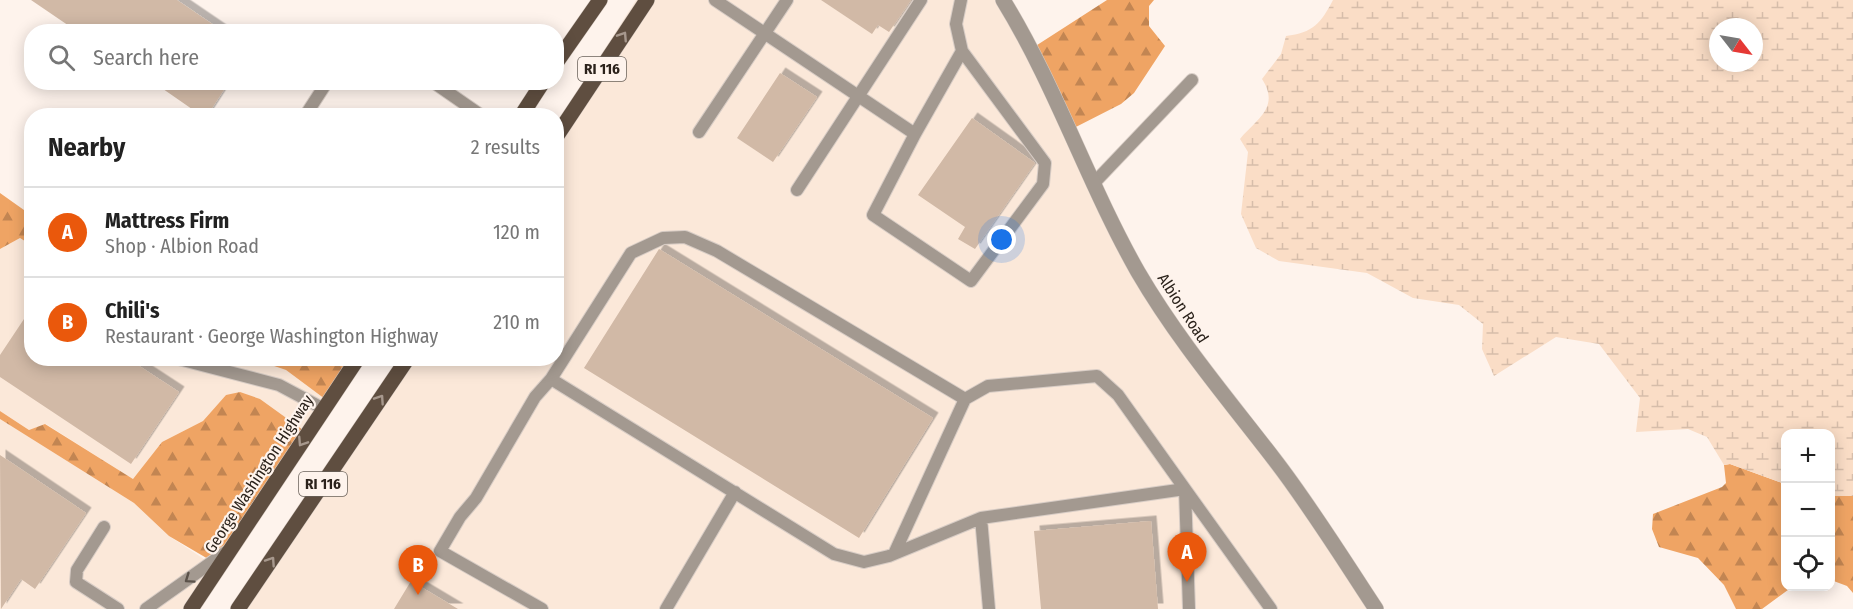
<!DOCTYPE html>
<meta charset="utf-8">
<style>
:root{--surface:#fff;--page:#f2f2f2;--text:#222;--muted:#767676;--line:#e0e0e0;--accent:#ea580c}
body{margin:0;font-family:"Fira Sans Condensed",sans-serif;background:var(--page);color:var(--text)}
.controls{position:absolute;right:18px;bottom:18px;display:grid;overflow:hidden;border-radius:12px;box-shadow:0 3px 15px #0003}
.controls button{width:54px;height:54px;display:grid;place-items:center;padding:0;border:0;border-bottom:2px solid var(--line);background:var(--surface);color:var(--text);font:30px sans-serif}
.compass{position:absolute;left:1709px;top:18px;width:54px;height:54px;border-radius:50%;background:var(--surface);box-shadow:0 3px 15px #0003;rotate:121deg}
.you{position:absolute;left:1002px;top:240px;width:21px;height:21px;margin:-15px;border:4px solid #fff;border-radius:50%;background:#1a73e8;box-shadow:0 0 0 9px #1a73e833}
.badge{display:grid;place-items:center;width:39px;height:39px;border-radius:50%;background:var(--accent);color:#fff;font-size:20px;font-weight:700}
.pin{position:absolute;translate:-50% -50px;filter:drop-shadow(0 2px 3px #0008)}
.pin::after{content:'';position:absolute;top:32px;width:21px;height:18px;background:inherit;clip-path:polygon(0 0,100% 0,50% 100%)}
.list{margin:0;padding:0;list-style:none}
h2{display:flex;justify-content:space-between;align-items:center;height:78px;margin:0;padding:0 24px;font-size:26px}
h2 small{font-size:20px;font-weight:400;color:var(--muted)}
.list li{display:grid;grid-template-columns:39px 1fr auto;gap:18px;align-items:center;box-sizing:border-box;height:90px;padding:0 24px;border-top:2px solid var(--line)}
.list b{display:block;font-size:22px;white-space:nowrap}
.list p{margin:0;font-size:20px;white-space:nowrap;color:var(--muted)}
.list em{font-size:20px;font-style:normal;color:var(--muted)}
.icon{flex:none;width:33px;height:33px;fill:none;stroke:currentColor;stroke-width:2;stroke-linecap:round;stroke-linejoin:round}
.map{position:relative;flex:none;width:1853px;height:609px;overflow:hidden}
.search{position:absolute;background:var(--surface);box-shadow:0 3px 15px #0003;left:24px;top:24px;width:540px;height:66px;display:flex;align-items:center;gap:15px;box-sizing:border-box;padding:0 21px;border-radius:24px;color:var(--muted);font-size:22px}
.panel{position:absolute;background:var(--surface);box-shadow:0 3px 15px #0003;left:24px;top:108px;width:540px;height:258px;border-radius:24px}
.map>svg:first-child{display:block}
</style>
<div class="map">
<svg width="1853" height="609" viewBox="0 0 1853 609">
<defs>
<pattern id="forest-firs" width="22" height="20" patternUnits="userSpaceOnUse" patternTransform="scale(1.5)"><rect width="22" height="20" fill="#efa464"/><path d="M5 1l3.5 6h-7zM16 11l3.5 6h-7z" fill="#c28552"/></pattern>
<pattern id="wetland-marsh" width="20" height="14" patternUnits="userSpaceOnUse" patternTransform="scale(1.5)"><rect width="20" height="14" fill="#faddc6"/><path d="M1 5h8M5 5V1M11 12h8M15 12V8" fill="none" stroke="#d6bdaa"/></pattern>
<filter id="shadow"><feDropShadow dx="5.5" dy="-5.5" stdDeviation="0" flood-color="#0004"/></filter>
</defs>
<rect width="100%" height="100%" fill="#fef3ec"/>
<path fill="#fbe8d9" d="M 636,0 L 1001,0 L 1111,227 L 1376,609 L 232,609 L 401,359 L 556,358 L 557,124 Z
M 20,238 L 31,245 L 32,358 L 253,359 L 286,370 L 325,399 L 303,430 L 260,399 L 226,395 L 203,421 L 162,442 L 133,479 L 46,424 L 29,430 L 0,411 L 0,249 Z
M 0,419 L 134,503 L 169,536 L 210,563 L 212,566 L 184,609 L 0,609 Z"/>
<path fill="url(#forest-firs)" d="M 1107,0 L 1154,0 L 1149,6 L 1149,26 L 1165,46 L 1134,93 L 1121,104 L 1068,131 L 1034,47 Z
M 0,193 L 31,215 L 31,245 L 20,238 L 0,249 Z
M 253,359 L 339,359 L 347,365 L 325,399 L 286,370 Z
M 240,392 L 260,399 L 303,430 L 215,563 L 169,536 L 134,503 L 0,419 L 0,411 L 29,430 L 45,424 L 133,479 L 162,442 L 203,421 L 226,395 Z
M 1730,464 L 1785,484 L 1786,586 L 1792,587 L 1762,609 L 1736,609 L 1724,585 L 1698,558 L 1659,547 L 1652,529 L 1653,514 L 1722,487 L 1726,483 L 1724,465 Z
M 1831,496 L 1853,496 L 1853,593 L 1847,586 L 1831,580 Z"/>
<path fill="url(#wetland-marsh)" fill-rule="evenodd" d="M 1333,0 L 1853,0 L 1853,496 L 1831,496 L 1830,434 L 1786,434 L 1785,484 L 1730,464 L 1724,465 L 1707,437 L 1688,429 L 1636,432 L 1640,398 L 1599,344 L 1556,337 L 1494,376 L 1482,349 L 1483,324 L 1459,305 L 1413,298 L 1367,273 L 1279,261 L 1256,248 L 1241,214 L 1248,152 L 1240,139 C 1258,118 1280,107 1262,79 L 1281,54 L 1286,36 C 1313,33 1321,23 1333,0 ZM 1718,27 L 1754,27 L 1754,63 L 1718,63 Z"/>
<path fill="#d1b9a6" filter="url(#shadow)" d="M 31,0 L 177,0 L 224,32 L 78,32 Z
M 821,0 L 911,0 L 889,32 L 878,25 L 872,34 Z
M 780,73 L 817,97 L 773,162 L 737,138 Z
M 153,82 L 229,82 L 207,116 L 202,116 Z
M 972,118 L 1035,163 L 975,249 L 958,239 L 965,227 L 918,195 Z
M 659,249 L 933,418 L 859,538 L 584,368 Z
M 32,307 L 32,358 L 127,358 L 179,392 L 131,464 L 0,377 L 0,355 Z
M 0,455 L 86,513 L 35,589 L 21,579 L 1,609 Z
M 1151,521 L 1158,609 L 1041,609 L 1034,531 Z
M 411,581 L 458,609 L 394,609 Z"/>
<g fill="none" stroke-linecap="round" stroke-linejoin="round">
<g stroke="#d8cdc6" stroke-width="14">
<path id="lane" d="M 715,0 L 915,134
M 961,0 L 956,24 L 962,51 L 915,134 L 873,215 L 971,281 L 1043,184 L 1045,163 L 962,51
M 433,82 L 482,116
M 305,116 L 327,82
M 699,132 L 787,0
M 1093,184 L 1192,80
M 797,190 L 921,0
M 175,358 L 279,385 L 324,409
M 551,379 L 631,253 L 663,238 L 685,237 L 717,251 L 965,399
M 981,518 L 989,609
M 104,527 L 77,570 L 76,582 L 118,609
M 894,554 L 965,399 L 988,386 L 1097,376 L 1118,395 L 1185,489 L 1189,609
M 146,609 L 226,552
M 542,609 L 440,551 L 460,517 L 476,498 L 535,397 L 551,379 L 834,554 L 864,562 L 889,556 L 981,518 L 1185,489 L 1271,609
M 666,609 L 735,492"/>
</g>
<g stroke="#d8cdc6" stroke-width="16">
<path id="street" d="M 1003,0 C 1056,86 1088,184 1138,272 C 1177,339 1227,398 1274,459 C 1311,507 1343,559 1376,609"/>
</g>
<g stroke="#d8cdc6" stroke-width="16">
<path id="primary" d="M 556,63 L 600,0
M 521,116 L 543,82
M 556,137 L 647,0
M 191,609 L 358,358
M 238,609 L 408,358"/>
</g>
<use href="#lane" stroke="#a39990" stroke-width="12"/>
<use href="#street" stroke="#a39990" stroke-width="15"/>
<use href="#primary" stroke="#5f4e40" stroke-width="15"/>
</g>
<defs><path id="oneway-chevron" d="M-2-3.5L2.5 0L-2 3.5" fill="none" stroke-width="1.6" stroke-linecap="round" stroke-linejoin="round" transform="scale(1.5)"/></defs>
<g stroke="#a7988d">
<use href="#oneway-chevron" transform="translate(623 36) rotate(-57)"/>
<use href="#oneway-chevron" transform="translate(380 399) rotate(-56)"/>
<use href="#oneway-chevron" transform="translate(302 442) rotate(123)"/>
<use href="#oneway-chevron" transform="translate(271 561) rotate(-56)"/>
</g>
<use stroke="#5b524a" href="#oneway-chevron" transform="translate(189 579) rotate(145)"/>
<g text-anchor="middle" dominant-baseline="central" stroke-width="4.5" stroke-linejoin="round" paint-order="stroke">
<g fill="#fef3ec" stroke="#6a615a" stroke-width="1.5">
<rect x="578" y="57" width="48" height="24" rx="4.5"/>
<rect x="299" y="472" width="48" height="24" rx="4.5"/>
</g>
<g font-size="15" font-weight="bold" fill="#2b221b">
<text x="602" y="69">RI 116</text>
<text x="323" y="484">RI 116</text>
</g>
<g font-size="16" fill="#2b221b" stroke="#fef3ec">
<text transform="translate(1183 308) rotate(57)">Albion Road</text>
<text transform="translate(259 474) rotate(-57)">George Washington Highway</text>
</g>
</g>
</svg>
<div class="controls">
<button>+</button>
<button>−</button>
<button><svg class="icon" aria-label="locate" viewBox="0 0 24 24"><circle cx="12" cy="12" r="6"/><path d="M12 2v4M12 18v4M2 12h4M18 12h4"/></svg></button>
</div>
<svg class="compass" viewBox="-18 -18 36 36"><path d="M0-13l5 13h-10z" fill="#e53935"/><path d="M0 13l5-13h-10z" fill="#767676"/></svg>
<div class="you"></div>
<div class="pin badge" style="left:1187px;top:582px">A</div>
<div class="pin badge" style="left:418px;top:595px">B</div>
<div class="search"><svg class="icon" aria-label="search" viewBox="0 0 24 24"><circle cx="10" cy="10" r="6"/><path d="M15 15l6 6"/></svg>Search here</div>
<section class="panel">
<h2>Nearby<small>2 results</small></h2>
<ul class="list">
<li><span class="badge">A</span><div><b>Mattress Firm</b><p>Shop · Albion Road</p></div><em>120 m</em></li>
<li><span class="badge">B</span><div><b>Chili's</b><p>Restaurant · George Washington Highway</p></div><em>210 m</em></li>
</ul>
</section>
</div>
